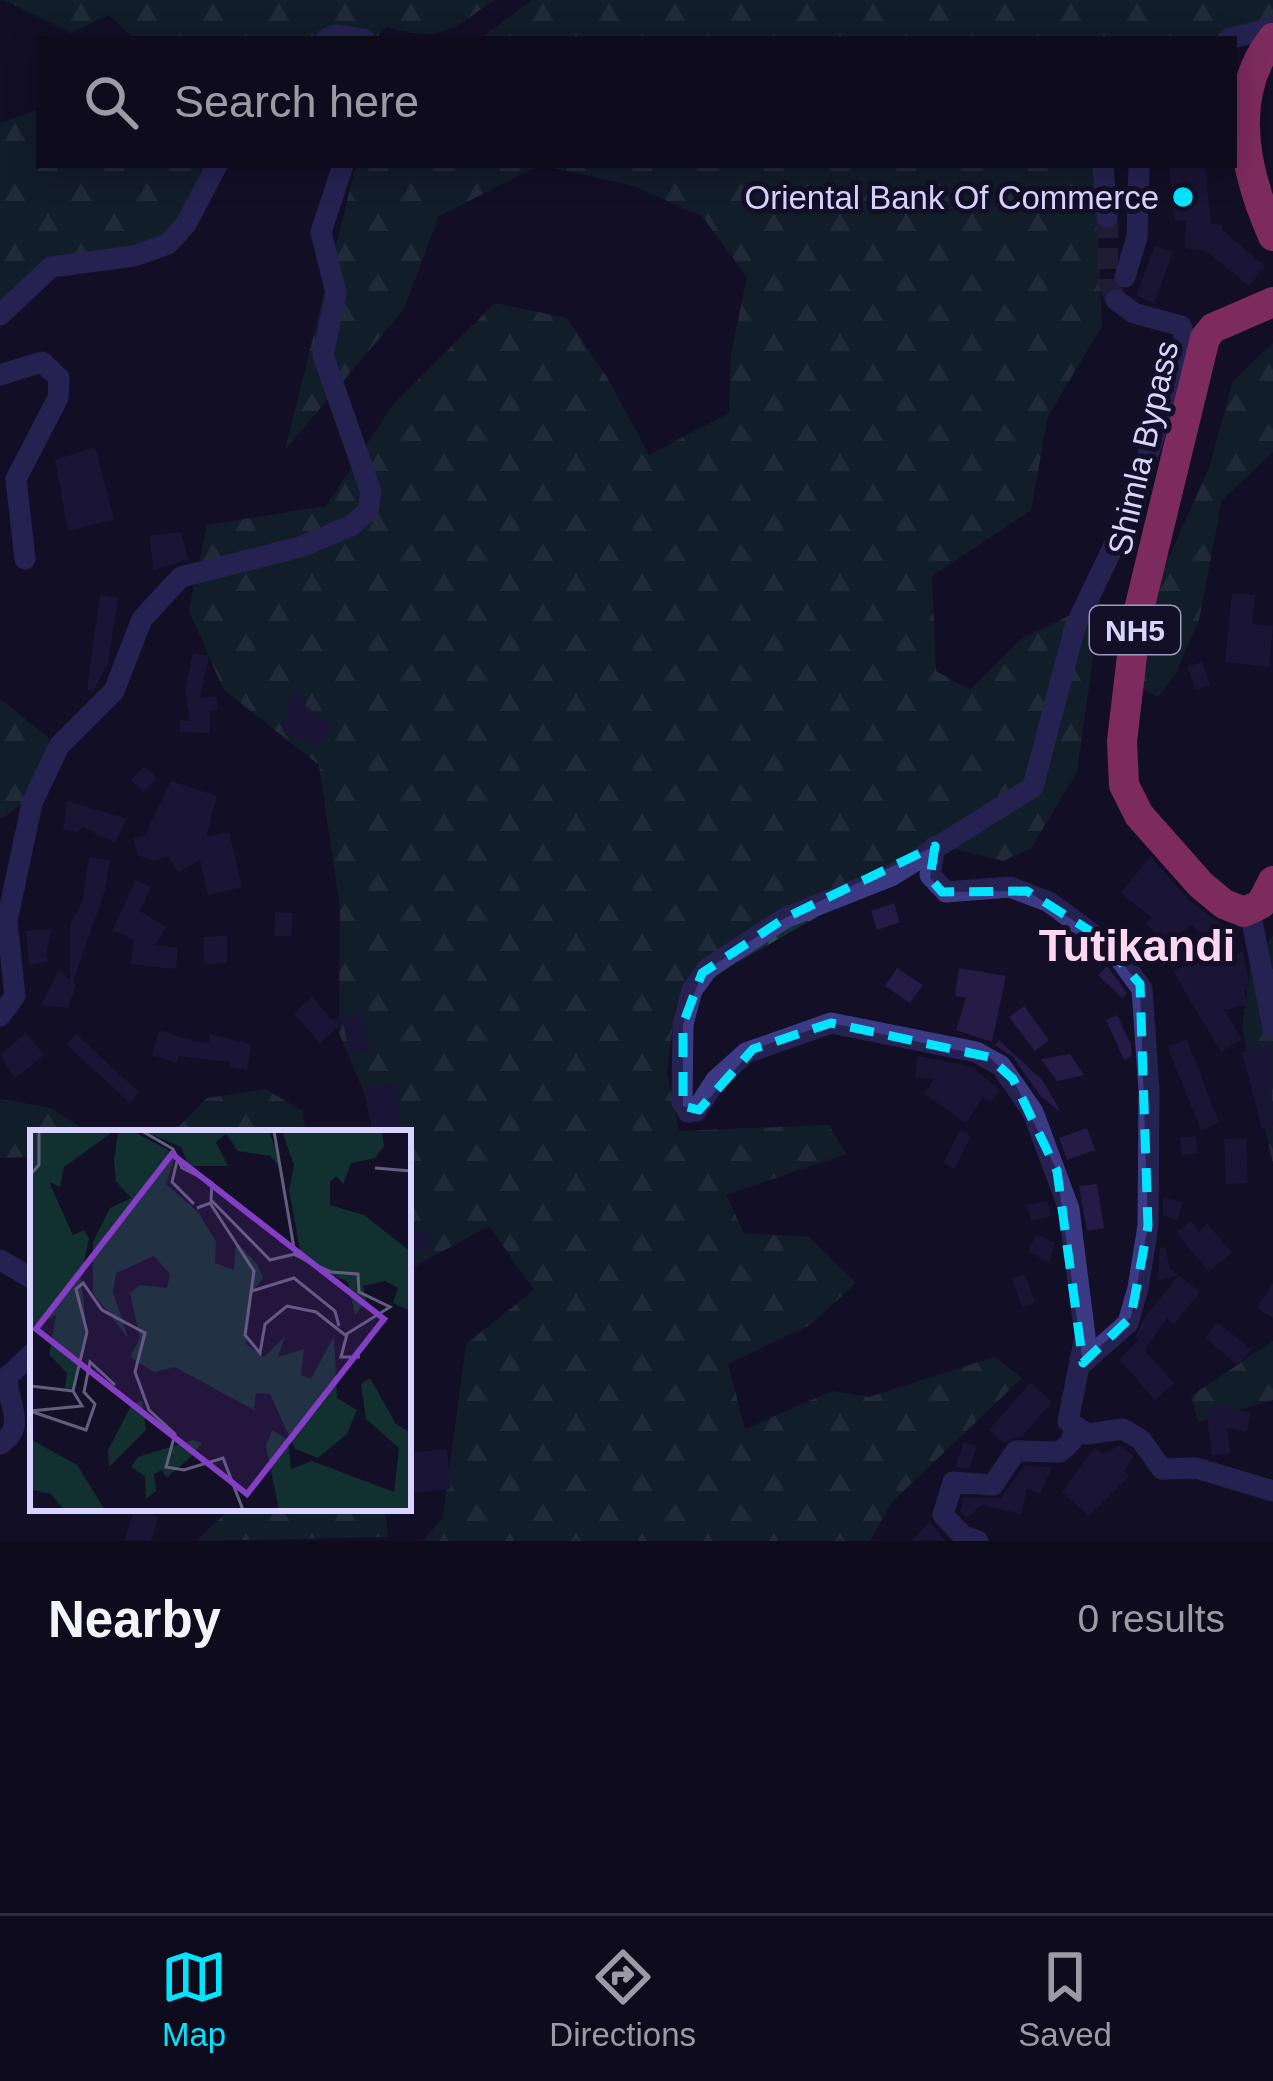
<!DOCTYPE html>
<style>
:root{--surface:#0e0b1c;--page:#1c1929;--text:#f1f3f6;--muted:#9b9ba3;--line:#2e2b3b;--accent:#00e5ff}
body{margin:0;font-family:Arial,sans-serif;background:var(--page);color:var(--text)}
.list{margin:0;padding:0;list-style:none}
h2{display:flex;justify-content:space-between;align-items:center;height:156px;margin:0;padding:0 48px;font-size:51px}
h2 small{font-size:39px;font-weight:400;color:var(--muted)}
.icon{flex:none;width:66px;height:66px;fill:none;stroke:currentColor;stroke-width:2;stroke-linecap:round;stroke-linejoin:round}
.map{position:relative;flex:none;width:1273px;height:1541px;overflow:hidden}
.search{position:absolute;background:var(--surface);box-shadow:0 6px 30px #0003;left:36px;right:36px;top:36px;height:132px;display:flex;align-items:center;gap:30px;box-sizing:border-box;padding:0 42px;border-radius:0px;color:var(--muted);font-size:45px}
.sheet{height:372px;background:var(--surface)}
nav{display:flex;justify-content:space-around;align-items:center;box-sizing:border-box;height:168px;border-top:3px solid var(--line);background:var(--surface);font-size:33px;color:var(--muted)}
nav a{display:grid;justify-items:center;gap:6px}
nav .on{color:var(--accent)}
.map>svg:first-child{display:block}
</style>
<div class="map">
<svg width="1273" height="1541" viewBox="0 0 1273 1541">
<defs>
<pattern id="forest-firs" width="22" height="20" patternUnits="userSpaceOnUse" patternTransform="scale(3)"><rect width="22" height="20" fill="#12302f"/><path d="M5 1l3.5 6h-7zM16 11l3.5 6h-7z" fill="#344d4e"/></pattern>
</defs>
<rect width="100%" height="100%" fill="#130f26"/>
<path fill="url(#forest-firs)" d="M 4,0 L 494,0 C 450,32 440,42 386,27 L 376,39 L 134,39 L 109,15 L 71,33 Z
M 532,0 L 1273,0 L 1273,20 L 1217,39 L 479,39 Z
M 39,109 L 39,165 L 227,165 L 162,244 L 43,281 L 0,321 L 0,123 Z
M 356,165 L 540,165 L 439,216 L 404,309 L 285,450 Z
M 541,165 L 1095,165 L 1102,326 L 1048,416 L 1031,510 L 932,576 L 936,671 L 970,690 L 1021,639 L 1101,600 L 1077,772 L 1031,848 L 1003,861 L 942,846 L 731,966 L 675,1007 L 667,1073 L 679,1131 L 829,1125 L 846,1154 L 726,1195 L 744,1233 L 809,1237 L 856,1283 L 810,1325 L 728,1364 L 745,1429 L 832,1391 L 869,1397 L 994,1357 L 1022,1378 L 892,1502 L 870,1541 L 423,1541 L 443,1517 L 466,1344 L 534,1290 L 489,1226 L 408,1270 L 408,1133 L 373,1133 L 365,1095 L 339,1033 L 340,907 L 319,765 L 223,689 L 189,610 L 207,525 L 326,506 L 392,406 L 495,303 L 567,318 L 607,377 L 649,455 L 729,413 L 731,354 L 747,277 L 702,216 L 633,186 Z
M 1273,343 L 1273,452 L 1222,500 L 1199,620 L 1175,675 L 1158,697 L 1135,685 L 1147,606 L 1209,468 L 1233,381 Z
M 0,699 L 49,738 C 48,772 31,803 0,819 Z
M 1273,936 L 1273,1164 L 1242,1028 L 1251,965 Z
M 265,1089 L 303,1111 L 305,1132 L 172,1133 L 207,1098 Z
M 0,1099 L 52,1108 L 77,1125 L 76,1133 L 33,1133 L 33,1157 L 0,1158 Z
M 1273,1341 L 1273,1400 L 1198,1422 L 1191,1396 Z
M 231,1508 L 385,1508 L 388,1537 L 196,1541 Z"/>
<path fill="#241b47" d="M 1169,165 L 1205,165 L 1211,223 L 1223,225 L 1222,230 L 1265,266 L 1249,286 L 1206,251 L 1184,248 L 1187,220 L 1175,221 Z
M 1155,245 L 1173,252 L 1154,303 L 1136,296 Z
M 95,447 L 114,519 L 68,531 L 55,460 Z
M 181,532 L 188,560 L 153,570 L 150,536 Z
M 1232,593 L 1255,595 L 1252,624 L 1273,626 L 1269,667 L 1225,662 Z
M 100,595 L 118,598 L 108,664 L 93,691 L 87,690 Z
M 193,653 L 209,656 L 200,698 L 216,696 L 218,710 L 210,711 L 210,733 L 180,732 L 180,720 L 190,721 L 185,690 Z
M 1202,662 L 1210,686 L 1196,690 L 1187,667 Z
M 294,693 L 306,697 L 304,705 L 332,726 L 317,747 L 282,729 Z
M 144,766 L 157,778 L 144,792 L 131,780 Z
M 171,781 L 217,796 L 206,837 L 229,832 L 242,887 L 208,895 L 200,860 L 178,873 L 168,856 L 152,861 L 138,855 L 133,839 L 145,835 Z
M 67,801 L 127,819 L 115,843 L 82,827 L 78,832 L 63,830 Z
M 1150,856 L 1189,900 L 1221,924 L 1209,939 L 1191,925 L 1164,945 L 1146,922 L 1152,918 L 1121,893 Z
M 89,857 L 110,860 L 105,890 L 73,982 L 76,985 L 68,1008 L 41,1005 L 59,969 L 70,980 L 70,924 L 83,900 Z
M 136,880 L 151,887 L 140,911 L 166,927 L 155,945 L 178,948 L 176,969 L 131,964 L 134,940 L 112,930 Z
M 894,903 L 900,922 L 877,930 L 871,911 Z
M 275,912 L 293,913 L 291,936 L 274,936 Z
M 51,929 L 46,957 L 50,961 L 29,965 L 26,931 Z
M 227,936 L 227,963 L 204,964 L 203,937 Z
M 1071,937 L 1093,953 L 1094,962 L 1075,966 Z
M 1231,945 L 1233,955 L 1243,952 L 1250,989 L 1244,990 L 1249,1005 L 1224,1010 L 1242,1040 L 1221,1052 L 1173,971 Z
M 1107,966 L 1127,993 L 1122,998 L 1098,975 Z
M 897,968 L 923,985 L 910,1003 L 885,986 Z
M 959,968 L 1006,976 L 992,1042 L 956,1030 L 966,998 L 955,996 Z
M 312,997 L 332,1020 L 362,1014 L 370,1051 L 350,1055 L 343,1023 L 320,1043 L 294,1013 Z
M 1024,1006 L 1049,1040 L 1035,1051 L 1009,1017 Z
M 1117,1015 L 1131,1044 L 1132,1056 L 1124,1060 L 1106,1020 Z
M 159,1030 L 193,1041 L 209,1043 L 210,1034 L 251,1044 L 247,1070 L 230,1067 L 231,1062 L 179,1056 L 177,1063 L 152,1055 Z
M 26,1033 L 44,1055 L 15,1078 L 0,1055 Z
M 76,1034 L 139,1092 L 130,1103 L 67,1045 Z
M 999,1040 L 1043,1081 L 1061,1112 L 1041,1097 L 1013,1057 L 995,1045 Z
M 1187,1040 L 1219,1122 L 1201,1130 L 1167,1046 Z
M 1270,1045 L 1273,1126 L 1262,1129 L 1242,1052 Z
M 1070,1054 L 1084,1075 L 1057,1081 L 1041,1059 Z
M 918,1056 L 971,1066 L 1000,1090 L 991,1103 L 983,1097 L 966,1123 L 924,1094 L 934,1079 L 915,1077 Z
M 395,1082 L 404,1133 L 373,1133 L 365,1087 Z
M 1087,1128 L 1095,1150 L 1067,1160 L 1059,1138 Z
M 960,1130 L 971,1136 L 955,1169 L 943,1163 Z
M 1196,1136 L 1198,1153 L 1182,1155 L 1180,1138 Z
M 1246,1138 L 1248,1183 L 1226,1184 L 1224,1139 Z
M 1097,1184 L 1104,1228 L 1087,1231 L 1079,1186 Z
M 1163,1197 L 1183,1203 L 1177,1220 L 1163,1215 Z
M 1047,1201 L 1051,1216 L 1031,1221 L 1027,1205 Z
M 1191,1221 L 1199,1232 L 1207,1224 L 1232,1252 L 1209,1272 L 1176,1232 Z
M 408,1228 L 432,1234 L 427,1253 L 408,1248 Z
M 1036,1234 L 1055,1243 L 1050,1263 L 1028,1252 Z
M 1165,1247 L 1170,1269 L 1200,1292 L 1174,1324 L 1167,1318 L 1144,1350 L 1174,1383 L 1155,1400 L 1119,1359 L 1139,1340 L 1135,1337 L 1145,1317 L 1178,1276 L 1158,1280 L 1160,1248 Z
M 1025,1274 L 1035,1302 L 1022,1307 L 1012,1279 Z
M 1273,1283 L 1273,1318 L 1257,1308 Z
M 1217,1322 L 1251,1349 L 1238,1365 L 1205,1338 Z
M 1030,1383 L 1052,1402 L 1022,1436 L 1004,1443 L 989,1430 Z
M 1224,1405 L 1250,1413 L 1247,1432 L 1227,1428 L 1230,1453 L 1212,1455 L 1206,1407 Z
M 964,1442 L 977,1446 L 969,1468 L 955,1467 Z
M 1120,1445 L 1134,1456 L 1124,1471 L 1129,1476 L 1089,1516 L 1062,1492 L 1094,1448 L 1103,1454 Z
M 447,1449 L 451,1489 L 409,1493 L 408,1453 Z
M 1024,1466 L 1052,1467 L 1040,1494 L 1027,1488 L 1021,1514 L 982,1505 L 967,1518 L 960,1511 L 964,1498 L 1001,1498 Z
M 135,1509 L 159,1517 L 151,1541 L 124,1541 Z
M 930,1521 L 945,1541 L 912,1541 Z"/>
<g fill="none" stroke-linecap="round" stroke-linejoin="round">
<path stroke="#312d47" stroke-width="21" stroke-dasharray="21 10" stroke-linecap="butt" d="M 1107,217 L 1108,281 L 1116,300"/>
<path stroke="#3d3a85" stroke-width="21" d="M 326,39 L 335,35 L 364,39
M 1228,39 L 1273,28
M 1103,165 L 1107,217
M 1125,277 L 1137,237 L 1139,165
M 1116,300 L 1134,313 L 1181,326 L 1186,342 L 1125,522 L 1075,627 L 1033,787 L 891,876 L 785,918 L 708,968 L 692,990 L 683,1024 L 682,1102 L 688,1112 L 696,1111 L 716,1080 L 746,1053 L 831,1023 L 976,1052 L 1001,1066 L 1033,1112 L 1069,1209 L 1085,1336 L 1068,1421 L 1087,1434 L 1123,1429 L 1141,1440 L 1162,1469 L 1196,1468 L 1273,1491
M 0,315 L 51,267 L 134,256 L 168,244 L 186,224 L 217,165
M 0,375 L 42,362 L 59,378 L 58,398 L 16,479 L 25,559
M 935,846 L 930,875 L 946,892 L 1010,887 L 1049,902 L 1113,949 L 1142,989 L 1149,1090 L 1148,1226 L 1138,1288 L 1128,1323 L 1083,1363
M 1250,911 L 1273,1028
M 0,1016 L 15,996 L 7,921 L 32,803 L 59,746 L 114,691 L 142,619 L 181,577 L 300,547 L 351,526 L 368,511 L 371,492 L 323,355 L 336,293 L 321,232 L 343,165
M 0,1260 L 33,1279
M 0,1444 C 28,1427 7,1403 7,1377 L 33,1353
M 978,1541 L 962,1535 L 943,1515 L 953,1482 L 993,1485 L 1016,1451 L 1060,1452 L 1071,1442 L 1075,1428"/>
<path stroke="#ff4fa3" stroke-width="30" d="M 1273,38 C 1227,96 1245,173 1273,236
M 1273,302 L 1213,328 L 1205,338 L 1136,622 L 1122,741 L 1124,785 L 1139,815 L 1201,885 L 1224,904 L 1244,912 L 1261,904 L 1273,881"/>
</g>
<path d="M0 0H1273V1541H0ZM 935,846 L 930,878 L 942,892 L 1027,891 L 1098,936 L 1140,984 L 1148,1226 L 1131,1317 L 1083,1363 L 1057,1171 L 1013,1079 L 989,1057 L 831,1023 L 753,1049 L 699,1110 L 683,1106 L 683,1024 L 702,973 L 785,918 Z" fill="#130f26" fill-opacity=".55" fill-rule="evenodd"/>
<path fill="none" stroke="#00e5ff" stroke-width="9" stroke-dasharray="24 15" stroke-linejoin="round" d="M 935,846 L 930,878 L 942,892 L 1027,891 L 1098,936 L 1140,984 L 1148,1226 L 1131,1317 L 1083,1363 L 1057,1171 L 1013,1079 L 989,1057 L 831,1023 L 753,1049 L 699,1110 L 683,1106 L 683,1024 L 702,973 L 785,918 Z"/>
<circle fill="#00e5ff" stroke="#130f26" stroke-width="4.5" cx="1183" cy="197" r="12"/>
<g text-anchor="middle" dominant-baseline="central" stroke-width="10" stroke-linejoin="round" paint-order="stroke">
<rect fill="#130f26" stroke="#9e99be" stroke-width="3" x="1090" y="606" width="90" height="48" rx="9"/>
<g font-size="30" font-weight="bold" fill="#d9d4ff">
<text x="1135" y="630">NH5</text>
</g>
<g font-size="33" fill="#d9d4ff" stroke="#130f26" text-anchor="end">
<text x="1159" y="197">Oriental Bank Of Commerce</text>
</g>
<g font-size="33" fill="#d9d4ff" stroke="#130f26">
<text transform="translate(1143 448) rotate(-77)">Shimla Bypass</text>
</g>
<g font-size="45" font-weight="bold" fill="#ffd6f0" stroke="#130f26">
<text x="1137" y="945">Tutikandi</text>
</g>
</g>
<g transform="translate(30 1130)">
<rect width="381" height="381" fill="#130f26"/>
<path d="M 0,1 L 84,1 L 34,37 L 30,57 L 19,52 L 43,105 L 54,100 L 59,108 L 51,149 L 57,203 L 44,258 L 35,259 L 37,243 L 19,224 L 26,185 L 0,200 ZM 102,1 L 146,24 L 136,54 L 169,83 L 186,112 L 185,133 L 204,140 L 206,112 L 227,134 L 233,148 L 223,161 L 216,214 L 234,227 L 255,206 L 248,227 L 274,219 L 271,245 L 281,249 L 304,206 L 307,268 L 327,280 L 317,304 L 288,328 L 265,319 L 240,264 L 226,263 L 224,280 L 145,237 L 124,242 L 100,227 L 110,208 L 100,163 L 110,155 L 137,158 L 140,144 L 124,126 L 86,143 L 83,162 L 98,208 L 63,163 L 63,112 L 80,78 L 101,68 L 86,51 L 84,31 L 88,2 ZM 114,1 L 239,1 L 252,39 L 240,26 L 208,21 L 196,4 L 186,12 L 198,36 L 159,36 L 151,17 ZM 252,1 L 352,1 L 354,16 L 345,28 L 321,33 L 313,54 L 306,46 L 300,52 L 300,75 L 334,85 L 381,122 L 381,181 L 363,173 L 368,158 L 355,151 L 333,156 L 336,171 L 325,185 L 318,152 L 272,131 L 259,60 L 264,35 ZM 340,248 L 366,294 L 381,303 L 381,380 L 249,380 L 236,316 L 242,300 L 258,310 L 261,339 L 282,331 L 364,362 L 369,318 L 336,289 L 331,254 ZM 112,271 L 116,300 L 79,337 L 78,320 L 102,274 ZM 0,309 L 47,335 L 75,380 L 34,380 L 21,364 L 0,359 ZM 163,310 L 172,313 L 162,326 L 136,348 L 132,340 L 124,344 L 126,361 L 116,369 L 115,346 L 101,337 L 108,327 Z" fill="#12302f"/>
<path fill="none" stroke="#625e7d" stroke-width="3" d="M 112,1 L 143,19 L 152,38 L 182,53 L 181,70 L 240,130 L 265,124 L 244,1M 147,31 L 142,52 L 164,74M 345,38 L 381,41M 0,45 L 9,35 L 9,1M 167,78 L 180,73 L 224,141 L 215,205 L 230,223 L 235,194 L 257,176 L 286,182 L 315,205 L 360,177 L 329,162 L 328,144 L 301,142 L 265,125M 222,161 L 264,148 L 305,181 L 309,196M 317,204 L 311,227 L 330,227M 0,256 L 43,261M 0,281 L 52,276 L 43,261 L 57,202 L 46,159 L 53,153 L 72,180 L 115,203 L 105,242 L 119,280 L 145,304 L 136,337 L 154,340 L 193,328 L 213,380M 0,281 L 56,300 L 65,274 L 54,262 L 60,232 L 85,255"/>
<path fill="#843dc5" fill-opacity="0.15" stroke="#843dc5" stroke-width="6" d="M 142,24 L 354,189 L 217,364 L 6,199 Z"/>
<rect width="381" height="381" fill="none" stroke="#d9d4ff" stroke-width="6"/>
</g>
</svg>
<div class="search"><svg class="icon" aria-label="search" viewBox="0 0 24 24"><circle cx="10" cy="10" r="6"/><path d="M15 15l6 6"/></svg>Search here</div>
</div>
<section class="sheet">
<h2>Nearby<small>0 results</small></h2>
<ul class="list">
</ul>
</section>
<nav>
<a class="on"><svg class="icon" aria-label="map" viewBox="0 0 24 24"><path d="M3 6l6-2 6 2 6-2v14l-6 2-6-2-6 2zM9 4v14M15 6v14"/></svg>Map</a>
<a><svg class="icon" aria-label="directions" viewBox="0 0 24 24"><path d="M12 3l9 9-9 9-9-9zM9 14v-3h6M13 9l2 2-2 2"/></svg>Directions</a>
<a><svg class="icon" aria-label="saved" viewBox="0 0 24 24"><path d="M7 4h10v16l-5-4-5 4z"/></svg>Saved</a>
</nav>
